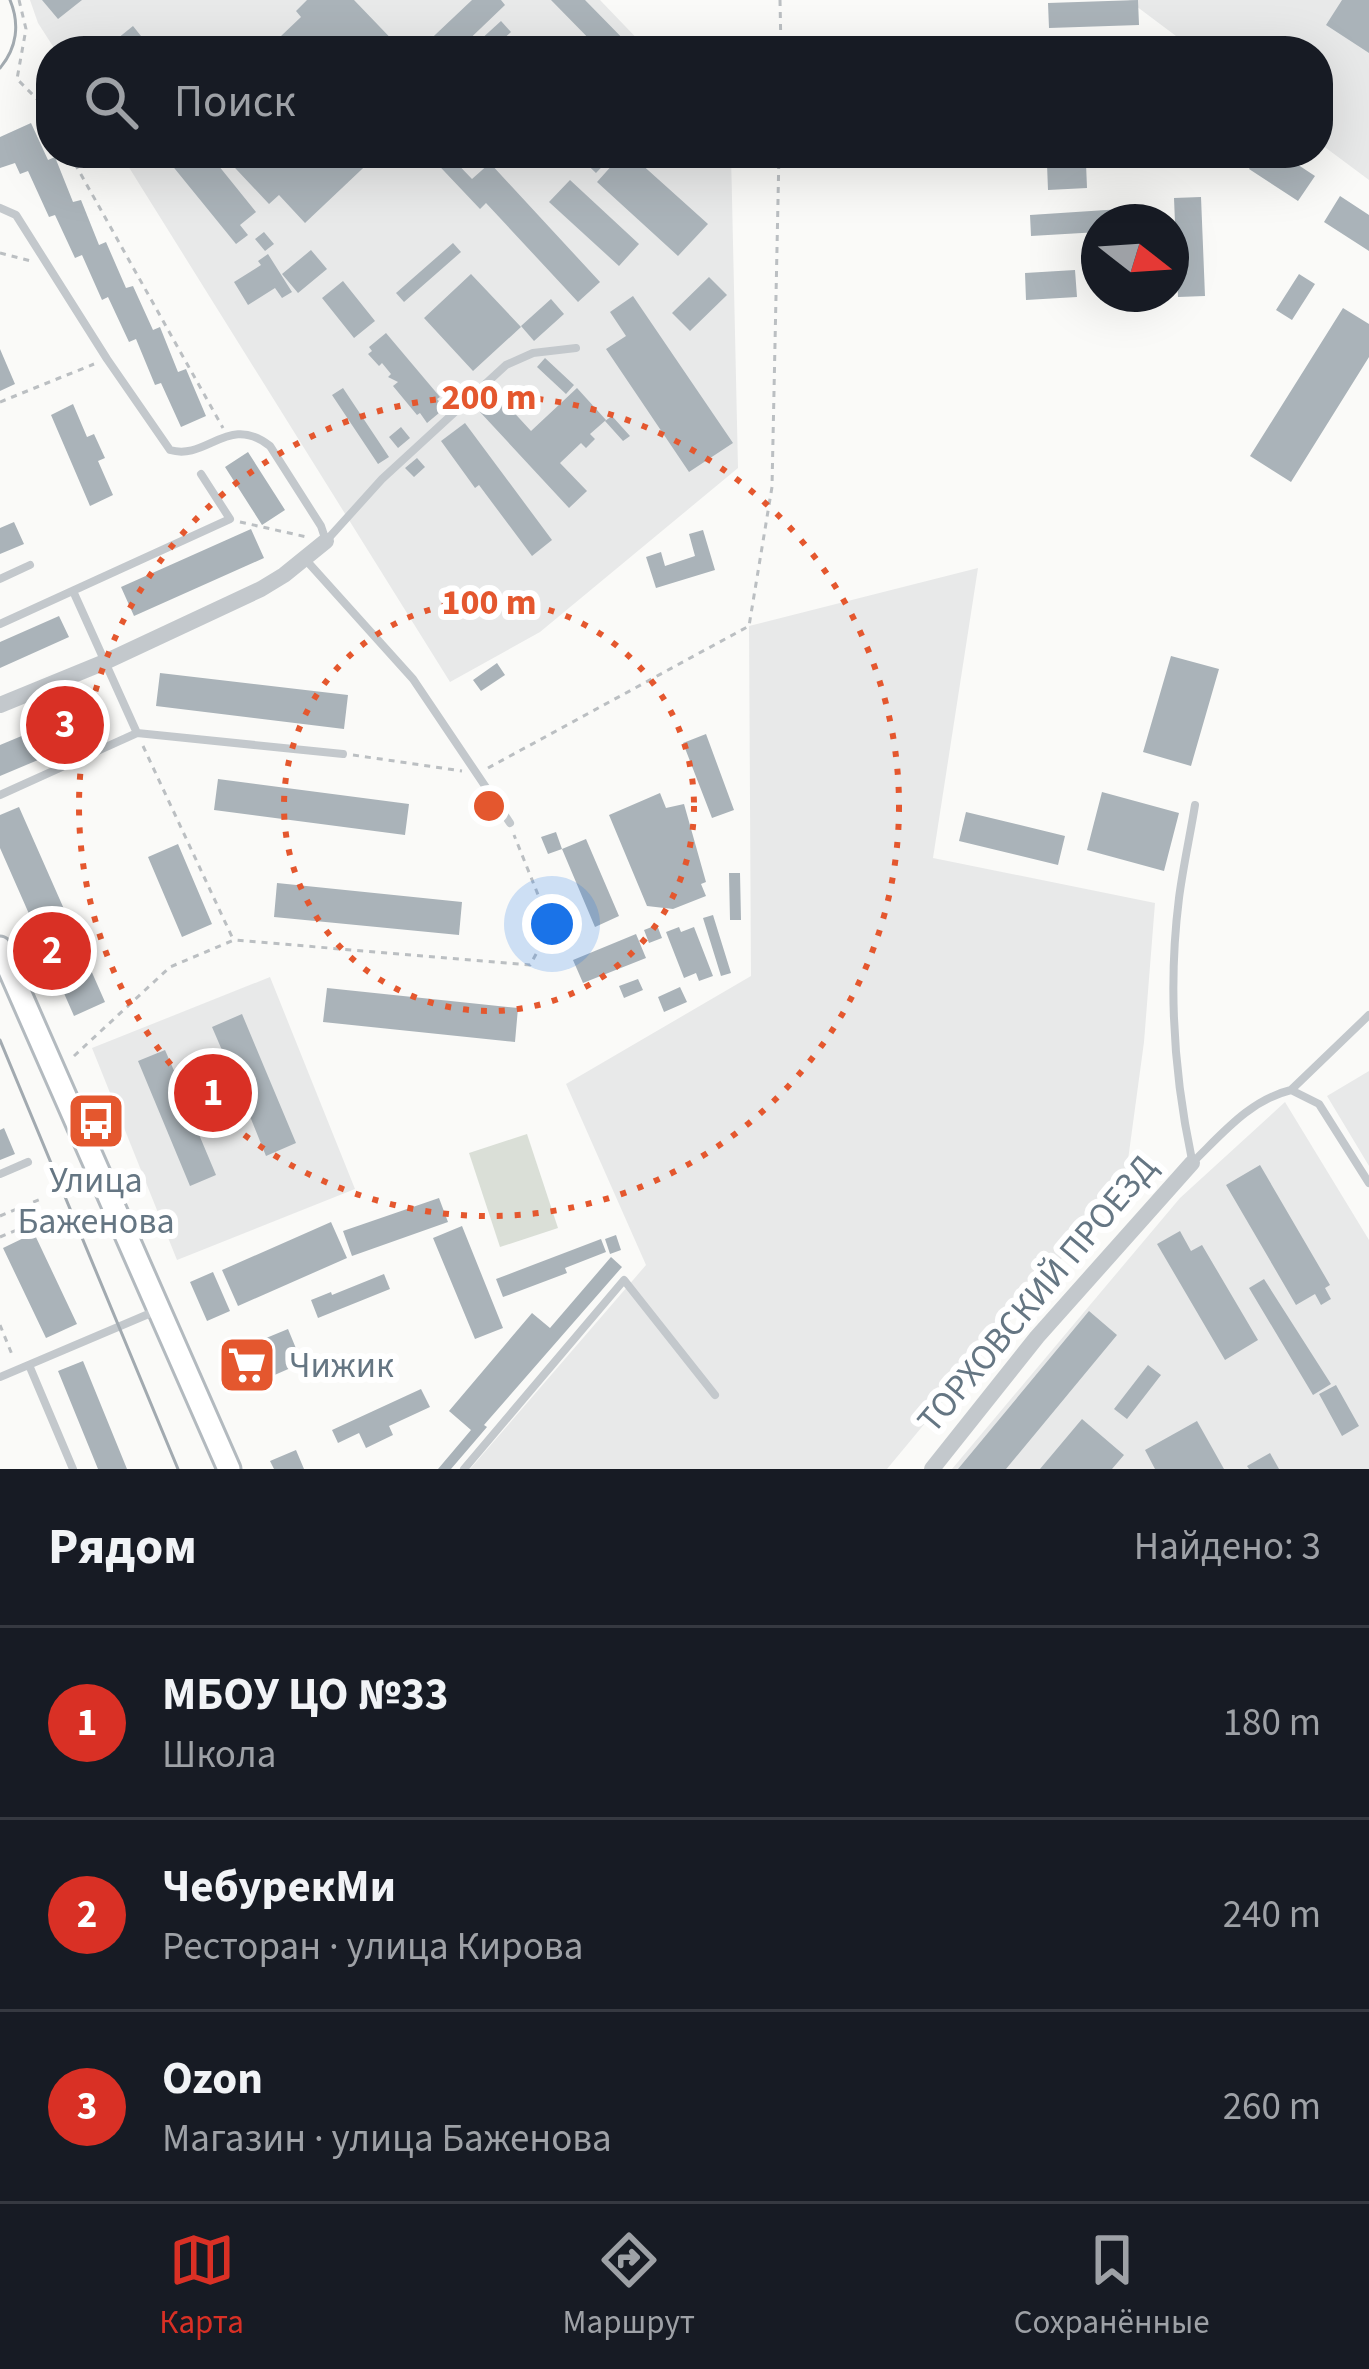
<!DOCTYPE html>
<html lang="ru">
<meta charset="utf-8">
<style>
:root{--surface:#171b24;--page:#20242c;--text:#f1f3f6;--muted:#9ea1a6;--line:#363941;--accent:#d93025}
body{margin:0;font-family:"Source Sans 3",sans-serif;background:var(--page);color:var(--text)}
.compass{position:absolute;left:1081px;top:204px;width:108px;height:108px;border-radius:50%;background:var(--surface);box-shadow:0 12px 48px #0002;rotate:107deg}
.you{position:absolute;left:552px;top:924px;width:42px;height:42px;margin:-30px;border:9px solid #fff;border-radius:50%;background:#1a73e8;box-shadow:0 0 0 18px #1a73e833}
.badge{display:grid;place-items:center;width:78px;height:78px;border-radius:50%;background:var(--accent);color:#fff;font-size:39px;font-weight:700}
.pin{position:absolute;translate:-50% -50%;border:6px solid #fff;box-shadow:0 3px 12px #0006}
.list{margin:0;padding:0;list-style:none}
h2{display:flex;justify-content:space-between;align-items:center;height:156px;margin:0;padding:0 48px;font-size:51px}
h2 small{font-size:39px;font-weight:400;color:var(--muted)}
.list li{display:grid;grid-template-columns:78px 1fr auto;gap:36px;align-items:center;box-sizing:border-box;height:192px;padding:0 48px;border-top:3px solid var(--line)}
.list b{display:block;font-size:45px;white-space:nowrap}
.list p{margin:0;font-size:39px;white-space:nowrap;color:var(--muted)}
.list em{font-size:39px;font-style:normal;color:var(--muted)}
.icon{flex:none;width:66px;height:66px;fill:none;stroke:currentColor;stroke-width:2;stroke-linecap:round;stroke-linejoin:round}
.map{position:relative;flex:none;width:1369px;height:1469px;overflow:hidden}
.search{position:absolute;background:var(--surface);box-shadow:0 12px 48px #0002;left:36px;right:36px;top:36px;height:132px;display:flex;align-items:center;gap:30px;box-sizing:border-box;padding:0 42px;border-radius:48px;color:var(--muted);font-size:45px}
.sheet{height:732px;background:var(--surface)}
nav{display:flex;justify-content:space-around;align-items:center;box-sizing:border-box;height:168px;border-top:3px solid var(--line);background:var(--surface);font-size:33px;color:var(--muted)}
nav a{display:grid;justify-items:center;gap:6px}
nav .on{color:var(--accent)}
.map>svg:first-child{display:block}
</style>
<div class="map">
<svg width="1369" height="1469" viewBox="0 0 1369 1469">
<rect width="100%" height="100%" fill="#fafaf8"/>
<path fill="#e8e9e9" d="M 30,0 L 600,0 L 649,51 L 56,51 L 38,23 Z
M 1128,0 L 1369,0 L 1369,180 L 1318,142 L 1318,51 L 1196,51 Z
M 120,153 L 731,153 L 738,468 L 540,632 L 450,682 Z
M 978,568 L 933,858 L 1155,903 L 1144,1042 L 1125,1182 L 887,1469 L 470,1469 L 646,1265 L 566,1084 L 751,976 L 749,626 Z
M 270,977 L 355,1189 L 177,1260 L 92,1048 Z
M 1369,1071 L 1369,1166 L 1327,1096 Z
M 1285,1102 L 1369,1240 L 1369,1469 L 952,1469 L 1180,1198 Z"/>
<path fill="#dadfd7" d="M 527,1134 L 558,1228 L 500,1247 L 469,1153 Z"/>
<path fill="#aab3b9" d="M 42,0 L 82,0 L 58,19 Z
M 307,0 L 354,0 L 403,51 L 295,51 L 281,36 L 301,17 L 296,11 Z
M 472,0 L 501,0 L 505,5 L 457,51 L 418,51 Z
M 551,0 L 585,0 L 635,51 L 601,51 Z
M 1138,0 L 1139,25 L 1049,28 L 1048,3 Z
M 1342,0 L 1369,0 L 1369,53 L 1326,25 Z
M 501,21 L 511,32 L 502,40 L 507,45 L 500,51 L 468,51 Z
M 133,26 L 153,51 L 102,51 Z
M 31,123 L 48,160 L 55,157 L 73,202 L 81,200 L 99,245 L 106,242 L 126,288 L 133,286 L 153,330 L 160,327 L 178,372 L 186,369 L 206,416 L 181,427 L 161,383 L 155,385 L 136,339 L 129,342 L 108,297 L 102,300 L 82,255 L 75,258 L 55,215 L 49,217 L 28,171 L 20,174 L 15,163 L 0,168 L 0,137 Z
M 162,153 L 181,153 L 194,168 L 197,165 L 187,153 L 202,153 L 206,158 L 210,155 L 256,212 L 240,225 L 248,235 L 236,244 Z
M 221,153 L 379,153 L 305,223 L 279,195 L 269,204 Z
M 427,153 L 447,153 L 472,179 L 490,163 L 600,282 L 578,302 L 486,203 L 480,209 Z
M 575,153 L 615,153 L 596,173 Z
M 623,153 L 629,153 L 708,224 L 678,256 L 597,182 Z
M 1259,153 L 1280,153 L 1315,176 L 1298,201 L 1249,169 Z
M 1086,163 L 1087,188 L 1048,190 L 1047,164 Z
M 570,180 L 639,244 L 619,266 L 549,202 Z
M 1340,196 L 1369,215 L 1369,251 L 1324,222 Z
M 1201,197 L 1205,296 L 1178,297 L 1174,198 Z
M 1137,208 L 1138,222 L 1099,222 L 1099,232 L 1031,236 L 1030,215 Z
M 264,232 L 274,244 L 265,251 L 255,239 Z
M 453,243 L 461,252 L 404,302 L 396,293 Z
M 311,250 L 327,269 L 298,293 L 282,274 Z
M 268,254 L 292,292 L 282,298 L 275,288 L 248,305 L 234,282 L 261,265 L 258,261 Z
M 1075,270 L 1077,297 L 1026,300 L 1025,273 Z
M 471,274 L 521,327 L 473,371 L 424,318 Z
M 1299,274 L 1315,284 L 1292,320 L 1276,310 Z
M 709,277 L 727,295 L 690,331 L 672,313 Z
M 343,281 L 375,321 L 354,338 L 322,298 Z
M 633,296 L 733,443 L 689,472 L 606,349 L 626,336 L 610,312 Z
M 551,299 L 564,314 L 534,341 L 521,326 Z
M 1343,308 L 1369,324 L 1369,357 L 1291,482 L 1250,456 Z
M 386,333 L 440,397 L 437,399 L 445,408 L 427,423 L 420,413 L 417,415 L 393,386 L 398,382 L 388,377 L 391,374 L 382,363 L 379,366 L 368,354 L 372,351 L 369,347 Z
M 0,349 L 15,384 L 0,391 Z
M 545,358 L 574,385 L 566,394 L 537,367 Z
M 343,388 L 389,457 L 378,464 L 332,395 Z
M 577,388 L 606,420 L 590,434 L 595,439 L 586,448 L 581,443 L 560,463 L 587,491 L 569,508 L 480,412 L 498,395 L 531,431 Z
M 73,404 L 87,437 L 94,434 L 105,458 L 98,461 L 113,495 L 90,506 L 51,415 Z
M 612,416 L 630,436 L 623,441 L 605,421 Z
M 465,423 L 552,540 L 532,556 L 479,485 L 475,488 L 441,441 Z
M 401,427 L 410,438 L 398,448 L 389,437 Z
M 248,452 L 285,510 L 262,525 L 225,467 Z
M 417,458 L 425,467 L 414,477 L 405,468 Z
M 14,522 L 24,544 L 0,554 L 0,528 Z
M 251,529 L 264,558 L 134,616 L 121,587 Z
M 703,530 L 715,570 L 656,588 L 646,557 L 661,552 L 665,566 L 695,556 L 689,534 Z
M 59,616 L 69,637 L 0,668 L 0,642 Z
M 1171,656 L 1219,669 L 1191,766 L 1143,752 Z
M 497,663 L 505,675 L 481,691 L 473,680 Z
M 160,673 L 348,695 L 344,729 L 156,706 Z
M 84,710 L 95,736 L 0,776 L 0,745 Z
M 706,734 L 734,810 L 712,818 L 683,743 Z
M 218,779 L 409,804 L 405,835 L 214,810 Z
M 1102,792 L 1179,813 L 1164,871 L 1087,850 Z
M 660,793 L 666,808 L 684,804 L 706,882 L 701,884 L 706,896 L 673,909 L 647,906 L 609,815 Z
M 19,807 L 105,1002 L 74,1016 L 0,848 L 0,815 Z
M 966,812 L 1065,836 L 1058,865 L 959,841 Z
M 556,832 L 562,849 L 548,854 L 541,837 Z
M 586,839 L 619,916 L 595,927 L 562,849 Z
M 178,844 L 212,924 L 182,937 L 148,857 Z
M 729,873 L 740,873 L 741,920 L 730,920 Z
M 277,883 L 462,902 L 459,935 L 274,917 Z
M 713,915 L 731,973 L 721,976 L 703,918 Z
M 657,925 L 662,938 L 649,943 L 644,930 Z
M 679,927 L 681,932 L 694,927 L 713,976 L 699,981 L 696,973 L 684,978 L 666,932 Z
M 636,934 L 646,958 L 583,983 L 573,960 Z
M 638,979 L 643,990 L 624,998 L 619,986 Z
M 680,987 L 687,1002 L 664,1012 L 658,997 Z
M 327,988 L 518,1008 L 515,1042 L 323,1022 Z
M 242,1014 L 296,1143 L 266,1156 L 245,1104 L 195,1125 L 216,1175 L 190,1186 L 138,1061 L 165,1050 L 186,1098 L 234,1078 L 212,1027 Z
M 4,1128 L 15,1154 L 0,1160 L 0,1130 Z
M 1260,1165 L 1330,1285 L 1325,1288 L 1331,1299 L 1321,1305 L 1315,1294 L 1296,1305 L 1226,1185 Z
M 439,1198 L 448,1222 L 352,1256 L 343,1231 Z
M 331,1222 L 347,1258 L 238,1306 L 222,1270 Z
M 462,1226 L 503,1328 L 475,1339 L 433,1238 Z
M 1180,1231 L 1191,1251 L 1202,1245 L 1258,1340 L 1225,1360 L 1157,1244 Z
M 34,1233 L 77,1324 L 46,1338 L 3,1248 Z
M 616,1235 L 621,1250 L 610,1254 L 605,1239 Z
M 601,1239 L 606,1252 L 565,1268 L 567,1273 L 503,1297 L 496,1279 Z
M 611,1257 L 622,1267 L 484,1425 L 487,1427 L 451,1469 L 438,1469 L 471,1430 L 449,1411 L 532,1313 L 550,1328 Z
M 213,1272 L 230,1311 L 207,1321 L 190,1282 Z
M 384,1274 L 390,1289 L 318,1318 L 311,1300 L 331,1292 L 332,1295 Z
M 1264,1279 L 1331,1384 L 1313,1395 L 1249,1288 Z
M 1089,1311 L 1117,1335 L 1006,1469 L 958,1469 Z
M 288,1329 L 302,1363 L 238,1391 L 223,1356 Z
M 83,1361 L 127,1469 L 98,1469 L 58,1371 Z
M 1148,1365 L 1161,1375 L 1127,1419 L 1114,1409 Z
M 1336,1385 L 1359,1426 L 1342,1436 L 1319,1394 Z
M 421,1389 L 430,1407 L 389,1426 L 393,1435 L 366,1448 L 359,1433 L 338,1443 L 332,1430 Z
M 1082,1419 L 1124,1455 L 1112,1469 L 1040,1469 Z
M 1197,1421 L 1224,1469 L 1155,1469 L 1145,1450 Z
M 296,1450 L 304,1469 L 274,1469 L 270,1461 Z
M 1270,1453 L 1279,1469 L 1249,1469 L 1247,1466 Z"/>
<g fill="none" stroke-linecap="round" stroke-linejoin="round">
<g stroke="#b3babf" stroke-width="27">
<path id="secondary" d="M 0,948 L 229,1469"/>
</g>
<path stroke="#bbbfc2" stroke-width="3" stroke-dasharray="6 6" stroke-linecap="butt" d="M 19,0 L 26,29 L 17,79 L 39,101 L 51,122
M 780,0 L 781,51
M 69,153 L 223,428
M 0,253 L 31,261
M 0,402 L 94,364
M 240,522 L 307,537
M 143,746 L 233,939
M 353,755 L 462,771
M 488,768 L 749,626 L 772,487 L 779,153
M 74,1056 L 170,967 L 234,940 L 530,965 L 551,927 L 514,835
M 0,1216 L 43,1198
M 0,1237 L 50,1216
M 0,1325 L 13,1357"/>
<path stroke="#c3c8cc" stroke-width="8" d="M 0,208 L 16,215 L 107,359 L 170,450 C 207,461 228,413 270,446 L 321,526 L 326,541 L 382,479 L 506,365 L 533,353 L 576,348
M 305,559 L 413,679 L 510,823
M 0,579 L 30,565
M 73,591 L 137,733
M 0,624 L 230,519 L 201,474
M 0,795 L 137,733 L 343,754
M 1291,1090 L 1369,1015
M 1192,1160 C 1174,1075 1168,985 1179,898 C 1183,867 1190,836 1195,805
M 1193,1162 C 1223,1133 1250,1100 1291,1090 L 1319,1104 L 1369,1183
M 0,1174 L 28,1162
M 29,1365 L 73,1469
M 0,1377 L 158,1310
M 464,1469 L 624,1280 L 715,1395"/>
<path stroke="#c3c8cc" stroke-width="16" d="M 0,705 L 105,662 L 261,589 L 284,575 L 326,541
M 932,1469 L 1037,1337 L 1192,1163"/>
<use href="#secondary" stroke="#fff" stroke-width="21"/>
<path stroke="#a2aab0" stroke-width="3" d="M 0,68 C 17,48 20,24 10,0
M 0,1040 L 178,1469"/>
</g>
<g fill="none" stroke="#e4572e" stroke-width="6" stroke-dasharray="6 12">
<circle cx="489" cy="806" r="205"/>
<circle cx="489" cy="806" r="410"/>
</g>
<defs>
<g id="bus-square" transform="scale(3)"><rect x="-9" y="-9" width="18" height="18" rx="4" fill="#e4572e" stroke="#fff"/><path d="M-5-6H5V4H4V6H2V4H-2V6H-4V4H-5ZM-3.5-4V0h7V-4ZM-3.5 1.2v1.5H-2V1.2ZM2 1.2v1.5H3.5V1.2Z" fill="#fff"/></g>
<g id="supermarket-square" transform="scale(3)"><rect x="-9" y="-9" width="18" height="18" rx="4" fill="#e4572e" stroke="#fff"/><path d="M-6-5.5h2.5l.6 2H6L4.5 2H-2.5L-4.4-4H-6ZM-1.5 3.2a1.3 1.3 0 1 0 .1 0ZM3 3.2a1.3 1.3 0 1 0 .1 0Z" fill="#fff"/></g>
</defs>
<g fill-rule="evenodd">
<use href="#bus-square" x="96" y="1121"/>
<use href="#supermarket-square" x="247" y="1365"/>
</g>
<g text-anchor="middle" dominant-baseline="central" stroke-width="12" stroke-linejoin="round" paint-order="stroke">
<g font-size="36" fill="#657683" stroke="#fff">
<text x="96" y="1180">Улица<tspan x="96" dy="41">Баженова</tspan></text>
<text x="289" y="1365" text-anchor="start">Чижик</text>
</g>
<g font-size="36" fill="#657683" stroke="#fff">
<text transform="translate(1037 1294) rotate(-50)">ТОРХОВСКИЙ ПРОЕЗД</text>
</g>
</g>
<circle cx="489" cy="806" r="18" fill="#e4572e" stroke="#fff" stroke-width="6"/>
<g font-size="36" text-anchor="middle" font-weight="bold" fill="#e4572e" stroke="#fff" stroke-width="12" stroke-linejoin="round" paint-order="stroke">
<text x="489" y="409">200 m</text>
<text x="489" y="614">100 m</text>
</g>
</svg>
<svg class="compass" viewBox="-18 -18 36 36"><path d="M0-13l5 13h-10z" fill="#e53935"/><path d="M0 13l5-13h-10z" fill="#9ea1a6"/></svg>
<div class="you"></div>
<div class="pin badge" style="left:213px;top:1093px">1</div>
<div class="pin badge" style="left:52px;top:951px">2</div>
<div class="pin badge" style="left:65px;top:725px">3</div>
<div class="search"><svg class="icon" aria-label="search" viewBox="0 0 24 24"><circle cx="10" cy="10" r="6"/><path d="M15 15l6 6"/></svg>Поиск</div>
</div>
<section class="sheet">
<h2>Рядом<small>Найдено: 3</small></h2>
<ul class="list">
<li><span class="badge">1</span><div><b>МБОУ ЦО №33</b><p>Школа</p></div><em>180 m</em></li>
<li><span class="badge">2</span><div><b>ЧебурекМи</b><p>Ресторан · улица Кирова</p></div><em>240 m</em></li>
<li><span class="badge">3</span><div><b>Ozon</b><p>Магазин · улица Баженова</p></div><em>260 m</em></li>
</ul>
</section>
<nav>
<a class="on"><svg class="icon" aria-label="map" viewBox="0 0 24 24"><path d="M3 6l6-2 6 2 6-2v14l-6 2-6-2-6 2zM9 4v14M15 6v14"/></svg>Карта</a>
<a><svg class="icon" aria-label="directions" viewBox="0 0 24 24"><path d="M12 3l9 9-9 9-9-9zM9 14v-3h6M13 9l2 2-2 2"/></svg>Маршрут</a>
<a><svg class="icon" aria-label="saved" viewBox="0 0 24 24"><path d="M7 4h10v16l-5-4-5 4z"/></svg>Сохранённые</a>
</nav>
